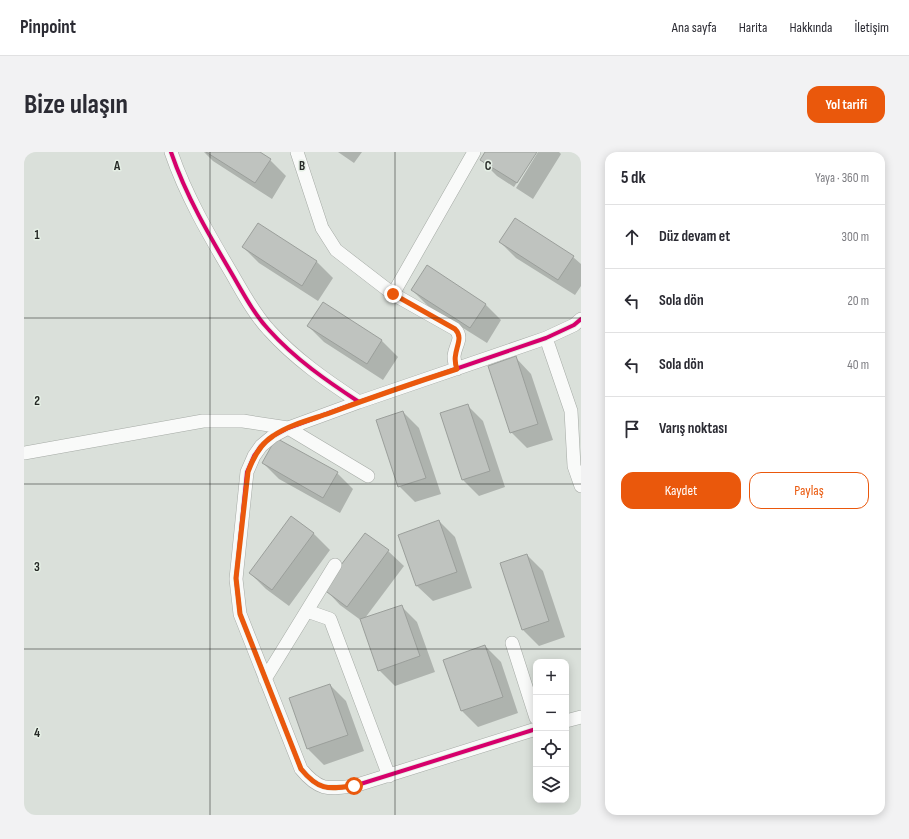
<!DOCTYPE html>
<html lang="tr">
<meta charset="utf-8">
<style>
:root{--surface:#fff;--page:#f2f2f3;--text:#2b2b33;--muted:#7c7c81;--line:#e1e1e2;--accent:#ea580c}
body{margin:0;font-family:"Sofia Sans Condensed",sans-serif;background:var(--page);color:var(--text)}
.controls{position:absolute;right:12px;bottom:12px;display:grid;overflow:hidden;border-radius:8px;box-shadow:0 2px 10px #0003}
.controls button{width:36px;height:36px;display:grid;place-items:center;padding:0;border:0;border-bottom:1px solid var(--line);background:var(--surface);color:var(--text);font:20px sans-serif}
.stop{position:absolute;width:12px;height:12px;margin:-9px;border:3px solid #ea580c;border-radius:50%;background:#fff}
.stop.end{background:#ea580c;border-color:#fff;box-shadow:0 1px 4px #0008}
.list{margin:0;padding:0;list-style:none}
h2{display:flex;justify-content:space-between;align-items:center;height:52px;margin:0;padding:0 16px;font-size:17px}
h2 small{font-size:13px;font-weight:400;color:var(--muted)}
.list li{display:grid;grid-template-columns:26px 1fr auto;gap:12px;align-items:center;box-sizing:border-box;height:64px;padding:0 16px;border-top:1px solid var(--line)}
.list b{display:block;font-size:15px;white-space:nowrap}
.list em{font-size:13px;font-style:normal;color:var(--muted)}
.actions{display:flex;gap:8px;padding:12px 16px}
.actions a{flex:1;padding:9px 0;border:1px solid var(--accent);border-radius:12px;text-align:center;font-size:14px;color:var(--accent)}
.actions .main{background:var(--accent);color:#fff}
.icon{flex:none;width:22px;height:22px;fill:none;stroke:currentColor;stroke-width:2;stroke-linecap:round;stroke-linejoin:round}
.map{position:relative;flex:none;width:557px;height:663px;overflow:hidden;border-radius:12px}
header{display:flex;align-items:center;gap:24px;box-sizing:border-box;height:56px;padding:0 20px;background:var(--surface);border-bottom:1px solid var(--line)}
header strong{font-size:19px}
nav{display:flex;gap:22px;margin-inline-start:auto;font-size:14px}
.intro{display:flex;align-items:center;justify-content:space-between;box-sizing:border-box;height:96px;padding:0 24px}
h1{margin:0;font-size:28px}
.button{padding:10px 18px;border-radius:12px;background:var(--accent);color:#fff;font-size:14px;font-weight:700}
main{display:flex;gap:24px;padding:0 24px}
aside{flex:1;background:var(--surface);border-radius:12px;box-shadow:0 2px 10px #0003}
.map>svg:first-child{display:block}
</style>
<header>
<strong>Pinpoint</strong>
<nav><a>Ana sayfa</a><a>Harita</a><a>Hakkında</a><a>İletişim</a></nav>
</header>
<div class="intro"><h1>Bize ulaşın</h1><a class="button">Yol tarifi</a></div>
<main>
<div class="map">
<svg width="557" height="663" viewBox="0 0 557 663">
<rect width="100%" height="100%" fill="#dae0da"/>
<path fill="#0003" d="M 180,0 L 234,0 L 246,8 L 262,24 L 248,47 L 189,9 Z
M 314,0 L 338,0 L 330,11 Z
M 462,0 L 512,0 L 490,35 L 473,24 L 457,8 Z
M 514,0 L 535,0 L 537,2 L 509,47 L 492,36 Z
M 234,72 L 293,110 L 309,126 L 294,149 L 235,111 L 219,95 Z
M 476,90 L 549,105 L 557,112 L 557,134 L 551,143 L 492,106 Z
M 388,138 L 461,152 L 477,168 L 463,191 L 404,154 Z
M 299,151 L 358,189 L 374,205 L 359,228 L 300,190 L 284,174 Z
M 492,206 L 507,222 L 529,288 L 503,296 L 487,280 Z
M 443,253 L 459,269 L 481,335 L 455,344 L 439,328 L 417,262 Z
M 379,260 L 395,276 L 417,342 L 391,350 L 375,334 Z
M 239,311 L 313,321 L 329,337 L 316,361 L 255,327 Z
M 267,366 L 290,382 L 306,398 L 265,454 L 242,437 L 226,421 Z
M 415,369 L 431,385 L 448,436 L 409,449 L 393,434 Z
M 364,399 L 380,414 L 341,466 L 377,454 L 393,470 L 411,520 L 371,534 L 355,518 L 338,469 L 316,453 L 301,437 Z
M 503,403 L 519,419 L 541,485 L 515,494 L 499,478 Z
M 461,494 L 477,510 L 494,561 L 454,575 L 438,559 L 421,508 Z
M 306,533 L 322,549 L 340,599 L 300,613 L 284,597 L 266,547 Z"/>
<path fill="#bfc3bf" stroke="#9b9f9b" d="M 182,0 L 236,0 L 247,7 L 231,31 Z
M 461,0 L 513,0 L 493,31 L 456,8 Z
M 491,66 L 550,104 L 534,128 L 475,90 Z
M 234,71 L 293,109 L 278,134 L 218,95 Z
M 403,113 L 462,152 L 446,176 L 387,138 Z
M 299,150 L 358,188 L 343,212 L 283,174 Z
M 492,204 L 514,272 L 486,281 L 464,214 Z
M 444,252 L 466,319 L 438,328 L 416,261 Z
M 379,259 L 402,326 L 374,335 L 352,268 Z
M 252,286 L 314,320 L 299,346 L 238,311 Z
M 267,364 L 290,381 L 248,438 L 225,421 Z
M 415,368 L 433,420 L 392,434 L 374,383 Z
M 341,381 L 365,398 L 323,455 L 299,437 Z
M 503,402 L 525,469 L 498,478 L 476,411 Z
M 378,453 L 396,504 L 354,519 L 336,467 Z
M 461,493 L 479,545 L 437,559 L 419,508 Z
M 306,532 L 324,583 L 283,597 L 265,546 Z"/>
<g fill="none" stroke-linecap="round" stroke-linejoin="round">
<g stroke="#a5aaa5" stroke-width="14">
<path id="street" d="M 147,0 C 162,44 185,83 208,122 C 219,141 230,162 245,178 C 271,207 303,229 335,250 L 522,186 L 550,173 L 557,167
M 273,0 L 298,76 L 312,98 L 369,142 L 450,0
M 369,142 L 431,177 C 440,186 431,193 430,204 C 430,208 431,213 433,217
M 522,186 L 547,259 L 550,314 L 557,334
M 335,250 L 264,276 L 249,284 L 237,294 L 230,304 L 223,320 L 212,427 L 216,462 L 277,617 C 295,639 304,637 330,634 L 512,577
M 0,301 L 179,269 L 219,269 L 264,276 L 344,324
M 283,459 L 306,467 L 365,624
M 488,491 L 512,566
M 241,527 L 311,413
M 542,569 L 557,565"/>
</g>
<use href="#street" stroke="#f9faf9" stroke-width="13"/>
<g stroke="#e5efe5" stroke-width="6">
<path id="cycleway" d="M 147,0 C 162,44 185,83 208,122 C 219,141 230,162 245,178 C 271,207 303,229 335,250 L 522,186 L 550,173 L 557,167
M 335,250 L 264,276 L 249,284 L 237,294 L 230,304 L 223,320 L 212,427 L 216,462 L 277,617 C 295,639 304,637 330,634 L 512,577"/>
</g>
<use href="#cycleway" stroke="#d6006c" stroke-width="4"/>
</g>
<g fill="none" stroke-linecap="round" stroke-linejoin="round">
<path stroke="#ea580c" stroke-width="5" d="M 330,634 C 304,637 295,639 277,617 L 216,462 L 212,426 L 224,320 C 229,306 236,292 249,284 C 265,273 285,268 303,262 C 346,246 389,231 433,217 C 426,199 442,188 431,177 L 369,142"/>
</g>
<path fill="none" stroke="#262926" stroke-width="1" stroke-opacity="0.55" d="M 186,0 L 186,663M 371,0 L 371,663M 0,166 L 557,166M 0,332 L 557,332M 0,497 L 557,497"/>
<g font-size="13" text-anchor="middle" font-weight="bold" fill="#262926" stroke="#e5efe5" stroke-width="3" stroke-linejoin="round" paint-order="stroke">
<text x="93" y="18">A</text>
<text x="278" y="18">B</text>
<text x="464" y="18">C</text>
<text x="13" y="87">1</text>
<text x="13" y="253">2</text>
<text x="13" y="419">3</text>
<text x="13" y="585">4</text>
</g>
</svg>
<div class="controls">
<button>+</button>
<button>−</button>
<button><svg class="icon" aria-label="locate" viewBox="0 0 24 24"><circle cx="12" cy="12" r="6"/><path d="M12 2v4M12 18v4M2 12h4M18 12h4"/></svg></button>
<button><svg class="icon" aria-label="layers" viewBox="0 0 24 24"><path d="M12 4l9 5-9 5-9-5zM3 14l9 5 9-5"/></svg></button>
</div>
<div class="stop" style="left:330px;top:634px"></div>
<div class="stop end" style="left:369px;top:142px"></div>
</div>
<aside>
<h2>5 dk<small>Yaya · 360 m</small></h2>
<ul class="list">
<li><svg class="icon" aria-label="ahead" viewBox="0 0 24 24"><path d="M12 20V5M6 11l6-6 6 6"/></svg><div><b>Düz devam et</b></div><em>300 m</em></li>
<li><svg class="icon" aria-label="left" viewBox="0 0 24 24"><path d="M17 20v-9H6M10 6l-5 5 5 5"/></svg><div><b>Sola dön</b></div><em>20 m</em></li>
<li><svg class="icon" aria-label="left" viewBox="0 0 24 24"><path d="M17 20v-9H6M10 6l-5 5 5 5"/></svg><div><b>Sola dön</b></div><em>40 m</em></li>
<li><svg class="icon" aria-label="arrive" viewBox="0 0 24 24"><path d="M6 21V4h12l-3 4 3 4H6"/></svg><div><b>Varış noktası</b></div></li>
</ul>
<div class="actions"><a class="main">Kaydet</a><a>Paylaş</a></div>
</aside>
</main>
